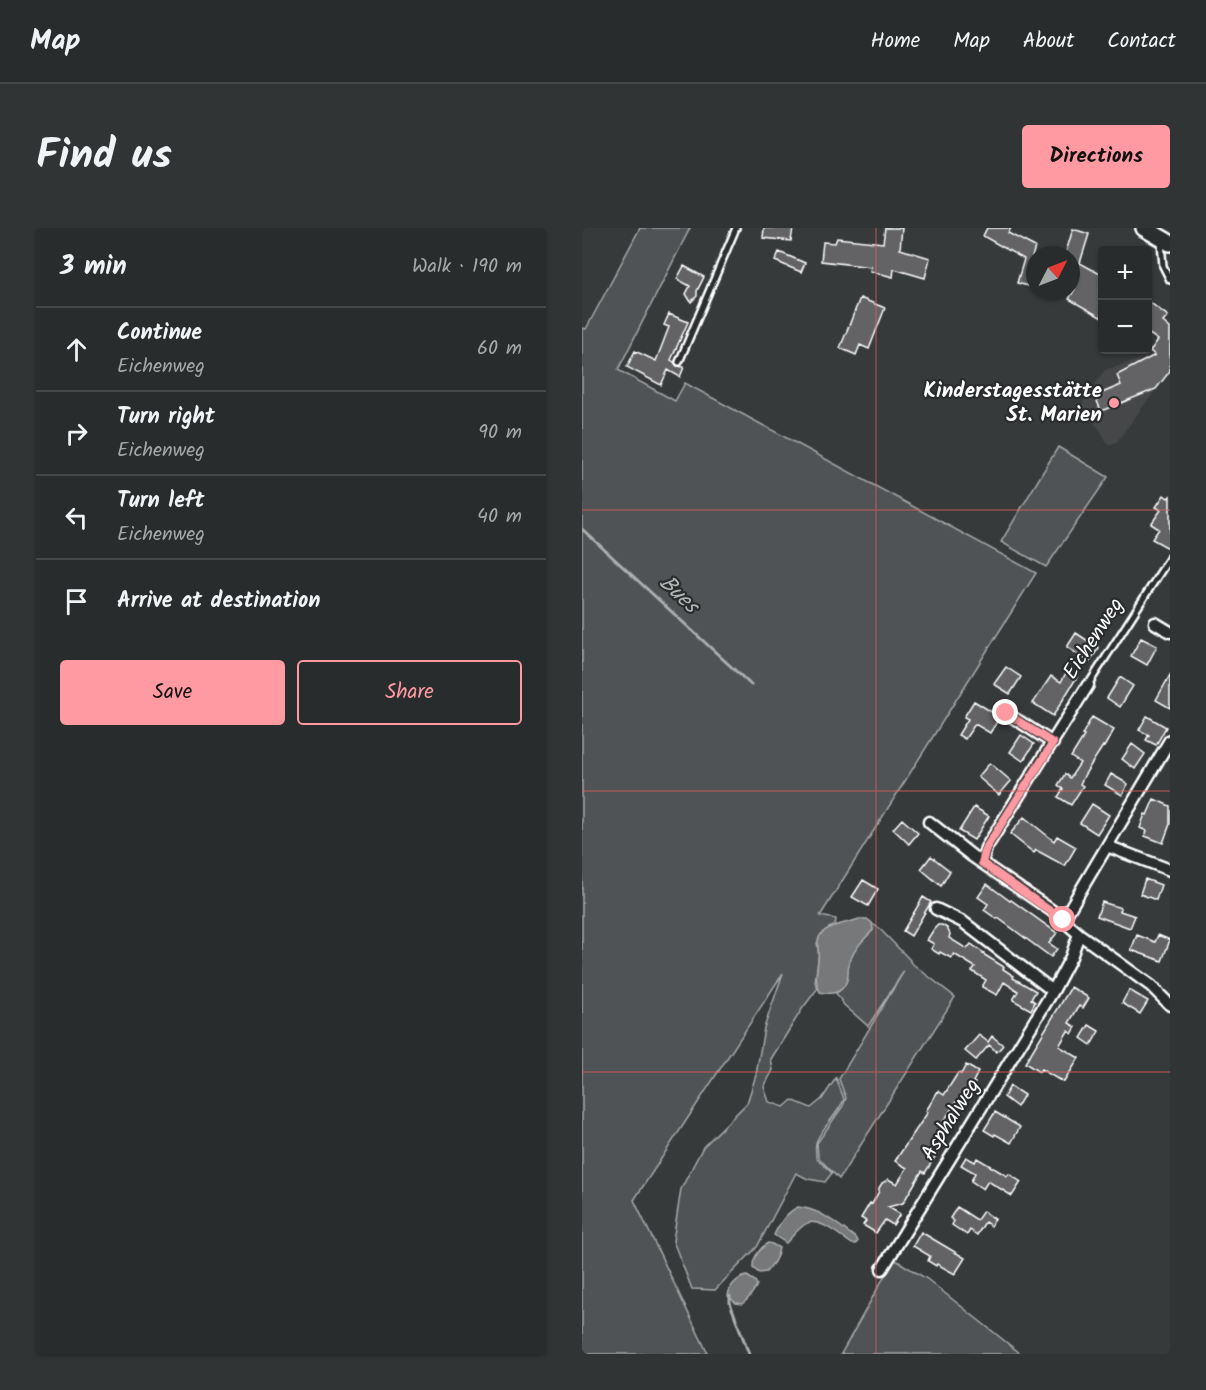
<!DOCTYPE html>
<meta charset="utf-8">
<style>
:root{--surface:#292c2c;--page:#313434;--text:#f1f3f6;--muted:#a5a7a9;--line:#454848;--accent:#ff9aa2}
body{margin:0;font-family:Kalam,sans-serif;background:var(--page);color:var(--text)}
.controls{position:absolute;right:18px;top:18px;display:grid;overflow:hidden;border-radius:6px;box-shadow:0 2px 4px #0004}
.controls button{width:54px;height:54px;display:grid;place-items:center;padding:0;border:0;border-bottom:2px solid var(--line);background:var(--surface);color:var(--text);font:30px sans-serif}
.compass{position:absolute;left:444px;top:18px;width:54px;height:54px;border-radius:50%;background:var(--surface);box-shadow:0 2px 4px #0004;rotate:48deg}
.stop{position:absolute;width:18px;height:18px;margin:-14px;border:4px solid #ff9aa2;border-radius:50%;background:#fff}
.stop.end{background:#ff9aa2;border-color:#fff;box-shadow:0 2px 6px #0008}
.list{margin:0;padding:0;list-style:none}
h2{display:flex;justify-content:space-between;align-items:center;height:78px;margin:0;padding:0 24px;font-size:26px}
h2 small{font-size:20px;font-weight:400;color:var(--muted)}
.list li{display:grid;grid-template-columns:39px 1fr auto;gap:18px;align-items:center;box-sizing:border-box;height:84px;padding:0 24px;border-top:2px solid var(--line)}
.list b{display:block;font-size:22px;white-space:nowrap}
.list p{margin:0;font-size:20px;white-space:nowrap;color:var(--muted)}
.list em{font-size:20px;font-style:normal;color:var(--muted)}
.actions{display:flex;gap:12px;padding:18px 24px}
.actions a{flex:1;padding:14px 0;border:2px solid var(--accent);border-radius:6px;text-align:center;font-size:21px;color:var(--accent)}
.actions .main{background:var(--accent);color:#111}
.icon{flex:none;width:33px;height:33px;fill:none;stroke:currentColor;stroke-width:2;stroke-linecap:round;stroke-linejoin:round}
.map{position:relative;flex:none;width:588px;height:1126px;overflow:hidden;border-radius:6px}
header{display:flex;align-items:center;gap:36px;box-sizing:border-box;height:84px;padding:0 30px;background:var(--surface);border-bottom:2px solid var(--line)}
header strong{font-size:28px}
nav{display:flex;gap:33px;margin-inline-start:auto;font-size:21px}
.intro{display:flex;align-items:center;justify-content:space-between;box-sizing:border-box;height:144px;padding:0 36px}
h1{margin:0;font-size:42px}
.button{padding:15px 27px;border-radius:6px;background:var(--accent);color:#111;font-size:21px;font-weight:700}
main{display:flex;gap:36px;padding:0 36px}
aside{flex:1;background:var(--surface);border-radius:6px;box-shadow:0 2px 4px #0004}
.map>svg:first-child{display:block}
</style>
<header>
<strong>Map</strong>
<nav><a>Home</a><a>Map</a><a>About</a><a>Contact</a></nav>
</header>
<div class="intro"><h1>Find us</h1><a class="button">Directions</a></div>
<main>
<aside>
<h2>3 min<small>Walk · 190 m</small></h2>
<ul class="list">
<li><svg class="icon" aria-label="ahead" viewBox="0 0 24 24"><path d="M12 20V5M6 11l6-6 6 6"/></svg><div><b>Continue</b><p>Eichenweg</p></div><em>60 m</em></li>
<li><svg class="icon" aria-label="right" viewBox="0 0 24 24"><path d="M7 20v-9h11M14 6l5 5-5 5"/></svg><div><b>Turn right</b><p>Eichenweg</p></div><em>90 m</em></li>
<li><svg class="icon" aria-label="left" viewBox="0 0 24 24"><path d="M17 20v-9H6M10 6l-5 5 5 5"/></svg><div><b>Turn left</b><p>Eichenweg</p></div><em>40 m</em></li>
<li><svg class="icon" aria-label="arrive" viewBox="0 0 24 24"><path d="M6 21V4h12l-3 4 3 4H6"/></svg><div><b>Arrive at destination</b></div></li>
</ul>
<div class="actions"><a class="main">Save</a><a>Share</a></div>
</aside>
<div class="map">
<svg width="588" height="1126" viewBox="0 0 588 1126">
<rect width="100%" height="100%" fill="#373a3b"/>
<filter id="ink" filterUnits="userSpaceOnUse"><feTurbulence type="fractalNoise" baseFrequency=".0167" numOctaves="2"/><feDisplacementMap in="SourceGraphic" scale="12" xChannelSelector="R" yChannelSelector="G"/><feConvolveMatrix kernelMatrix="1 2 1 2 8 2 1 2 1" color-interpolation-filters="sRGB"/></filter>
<g filter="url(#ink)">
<path fill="#444748" d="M 557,132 L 565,139 L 560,146 L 576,159 L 534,215 L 527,218 L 519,204 L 499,177 L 523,142 Z"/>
<path fill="#505354" stroke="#a8a9aa" stroke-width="1.5" d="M 58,0 L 108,0 L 36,142 L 93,173 L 103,155 L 454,345 L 238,688 L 254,691 L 253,698 L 247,700 L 235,715 L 237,726 L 233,754 L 236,760 L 220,781 L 189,831 L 191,842 L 182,859 L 187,874 L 202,879 L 210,872 L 229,880 L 240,871 L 254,850 L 262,871 C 257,886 237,902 234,915 C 233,919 234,925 234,930 L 250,945 L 243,954 L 226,951 L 214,945 L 175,1019 L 133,1062 L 110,1061 L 91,1013 L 99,961 L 121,919 L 165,875 L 174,847 L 182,800 L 201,745 L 52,972 L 126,1126 L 0,1126 L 0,100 L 4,101 Z
M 476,219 L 526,249 L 464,339 L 419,314 Z
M 289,695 L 298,701 L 328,732 L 328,734 L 373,769 L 257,951 L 236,929 L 235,915 L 261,878 L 264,870 L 257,851 L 322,743 L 286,798 L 262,777 L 254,765 C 269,755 263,749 267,735 C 270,722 282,711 291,702 Z
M 312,1031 L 345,1051 L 439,1126 L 259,1126 Z"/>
<path fill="#767879" stroke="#adaeaf" stroke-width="1.5" d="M 277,691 L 285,691 L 290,695 L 291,702 C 282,711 272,721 268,733 C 266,737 266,742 266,747 C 264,763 253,768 238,764 C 232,751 235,745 236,731 C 237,725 235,718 236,712 C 241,696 265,696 277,691 Z
M 216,979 C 239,981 256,997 274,1010 L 276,1013 L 274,1016 L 270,1016 C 258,1008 235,987 222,997 C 215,1002 210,1009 204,1015 L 192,1007 C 197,996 205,984 216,979 Z
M 186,1015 L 190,1016 L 197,1020 C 196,1030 190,1037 184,1044 L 177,1045 L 171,1040 C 170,1031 178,1020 186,1015 Z
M 165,1048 L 173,1053 L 175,1057 C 171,1065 167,1071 160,1076 L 154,1075 L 146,1068 C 147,1058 155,1050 165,1048 Z"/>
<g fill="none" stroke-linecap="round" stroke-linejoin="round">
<path stroke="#adaeaf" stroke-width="3" d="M 0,301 L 169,457
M 148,1068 L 148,1075 L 167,1126"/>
</g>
<path fill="#636465" stroke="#fff" stroke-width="1.5" d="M 182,0 L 211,0 L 209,13 L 181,10 Z
M 303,0 L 320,0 L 318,21 L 348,30 L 343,50 L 312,41 L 311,49 L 288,43 L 289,39 L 239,33 L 241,14 L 253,15 L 255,10 L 301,15 Z
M 405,0 L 429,0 L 426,5 L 453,19 L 450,29 L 453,30 L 453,60 L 435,55 L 442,31 L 401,8 Z
M 491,1 L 507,6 L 498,35 L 520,47 L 520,56 L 518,61 L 520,62 L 520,90 L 487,71 L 493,61 L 489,60 L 489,27 L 483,27 Z
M 197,24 L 223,35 L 219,44 L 193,33 Z
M 102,38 L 122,49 L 115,63 L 115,68 L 109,74 L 104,66 L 108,58 L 95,51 Z
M 278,70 L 303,80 L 287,121 L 278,117 L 274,127 L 258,120 Z
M 566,73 L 586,88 L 581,94 L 588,100 L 588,143 L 574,161 L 519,183 L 513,168 L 539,157 L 535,147 L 573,127 L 568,123 L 576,112 L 566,105 Z
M 87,86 L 106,94 L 89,132 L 92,134 L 95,138 L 102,139 L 98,149 L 86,142 L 79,157 L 45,139 L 53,123 L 74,133 L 87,99 L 82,97 Z
M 582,267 L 586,270 L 588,268 L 588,321 L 570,311 L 577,301 L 569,296 L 579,282 L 574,279 Z
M 494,405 L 517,420 L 507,434 L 485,419 Z
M 559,410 L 575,418 L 565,437 L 549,428 Z
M 424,439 L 439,449 L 428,466 L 412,456 Z
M 485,443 L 495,449 L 471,488 L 451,475 L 469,448 L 479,454 Z
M 588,447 L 588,480 L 574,472 Z
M 538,449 L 551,458 L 538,479 L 525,470 Z
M 392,473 L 418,489 L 408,505 L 393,496 L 383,511 L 376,507 L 386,491 L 382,489 Z
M 565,488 L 584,499 L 574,517 L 564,512 L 567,507 L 557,502 Z
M 510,489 L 532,502 L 522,519 L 521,518 L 503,546 L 498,556 L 501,558 L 489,577 L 476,569 L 481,561 L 476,557 L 483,546 L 488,550 L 498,535 L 489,529 L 502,508 L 500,507 Z
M 439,507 L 452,516 L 441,533 L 428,524 Z
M 550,516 L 563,526 L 553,541 L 540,531 Z
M 408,535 L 429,553 L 417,567 L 396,549 Z
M 529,546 L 546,556 L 540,567 L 523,557 Z
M 572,571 L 588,578 L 588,596 L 581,615 L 563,608 L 565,603 L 558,600 L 563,586 L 565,587 Z
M 510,576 L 527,587 L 515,606 L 498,595 Z
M 392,579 L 407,588 L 392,612 L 377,603 Z
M 442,589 L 472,613 L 475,608 L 494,619 L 483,638 L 454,622 L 452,625 L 428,606 Z
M 320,591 L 336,605 L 327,616 L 311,601 Z
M 349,628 L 368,643 L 359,658 L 339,641 Z
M 563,651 L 579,657 L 574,672 L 558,666 Z
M 281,652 L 296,661 L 286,678 L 270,669 Z
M 405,656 L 428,673 L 429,672 L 475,705 L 467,715 L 475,721 L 469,729 L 416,690 L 415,691 L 402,682 L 406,676 L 396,669 Z
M 341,669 L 349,674 L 329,708 L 321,703 Z
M 520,674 L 539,680 L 538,683 L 553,688 L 548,700 L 515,688 Z
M 356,697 L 360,697 L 365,700 L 368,706 L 367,710 L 385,721 L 389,716 L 402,725 L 401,726 L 422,739 L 421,741 L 432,748 L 431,750 L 454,763 L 449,771 L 453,774 L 449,782 L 431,772 L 436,763 L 422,754 L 415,767 L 400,759 L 404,752 L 390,743 L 393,739 L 372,726 L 369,730 L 358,724 L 357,726 L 349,721 L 352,716 L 345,712 L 352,701 Z
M 555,707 L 573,714 L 576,707 L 588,712 L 580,733 L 549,722 Z
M 489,759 L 507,770 L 501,780 L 497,778 L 487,795 L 494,799 L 490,806 L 486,803 L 477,818 L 497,830 L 482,854 L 477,851 L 477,852 L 459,841 L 457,844 L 443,835 Z
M 547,762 L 566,773 L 558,786 L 540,775 Z
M 507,797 L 517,803 L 509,817 L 499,810 Z
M 397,807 L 406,814 L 410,808 L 421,817 L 415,824 L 407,817 L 394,832 L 383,823 Z
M 384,837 L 396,844 L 391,854 L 393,855 L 379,877 L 374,874 L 355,904 L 357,904 L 351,914 L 359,919 L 343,945 L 340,943 L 321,975 L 306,979 L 318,986 L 311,997 L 303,992 L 294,1005 L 281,997 L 284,993 L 279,990 L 288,975 L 290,976 L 297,963 L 297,960 L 300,955 L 304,953 L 306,951 L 315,956 L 325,940 L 313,933 L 346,884 L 344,883 L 356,863 L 362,867 L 376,845 L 379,846 Z
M 428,858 L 442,867 L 435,879 L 422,869 Z
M 413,884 L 438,899 L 429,915 L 413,906 L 412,908 L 402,902 Z
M 384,929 L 393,934 L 395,930 L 425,948 L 427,946 L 439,954 L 430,968 L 406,953 L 401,961 L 389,953 L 393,945 L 379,937 Z
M 375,979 L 395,992 L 401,983 L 413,991 L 409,998 L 403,994 L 395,1007 L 388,1002 L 385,1007 L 370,997 L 372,993 L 368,990 Z
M 339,1004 L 383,1030 L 373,1046 L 355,1036 L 354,1038 L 346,1033 L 348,1028 L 331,1018 Z"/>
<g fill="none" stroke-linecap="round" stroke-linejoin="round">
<g stroke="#fff" stroke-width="10">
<path id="lane" d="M 579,14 L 581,38 L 588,52
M 97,134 L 154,0
M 506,457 L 588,329"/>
</g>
<g stroke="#fff" stroke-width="15">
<path id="street" d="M 573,395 L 588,404
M 424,485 L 471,515
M 347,594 L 390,628 L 469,682 L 497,706 L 569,758 L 588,777
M 525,618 L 588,642
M 400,635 L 404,620 L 506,457
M 354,681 L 381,694 L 471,763
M 481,692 L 588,512
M 300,1041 L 471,763 L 489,729 L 497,706"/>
</g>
<g stroke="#fff" stroke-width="20">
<path id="secondary" d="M 562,0 L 588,15"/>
</g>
<use href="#lane" stroke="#2a2d2e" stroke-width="5"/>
<use href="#street" stroke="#2a2d2e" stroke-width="10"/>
<use href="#secondary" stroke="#2a2d2e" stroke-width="15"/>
</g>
</g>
<g fill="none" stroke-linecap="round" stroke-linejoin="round" filter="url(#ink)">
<path stroke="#ff9aa2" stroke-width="8" d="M 424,485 L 471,515 L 404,620 L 400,635 L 481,692"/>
</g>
<path fill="none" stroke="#e05e5e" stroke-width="1.5" stroke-opacity="0.55" d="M 294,0 L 294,1126M 0,282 L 588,282M 0,563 L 588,563M 0,844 L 588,844"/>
<circle fill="#ff9aa2" stroke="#2a2d2e" stroke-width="2" cx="532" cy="175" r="6"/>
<g text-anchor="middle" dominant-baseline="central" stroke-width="4.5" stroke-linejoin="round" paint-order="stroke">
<g font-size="21" font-weight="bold" fill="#fff" stroke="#2a2d2e" text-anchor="end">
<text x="520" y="163">Kinderstagesstätte<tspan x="520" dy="24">St. Marien</tspan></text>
</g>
<g font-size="21" fill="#fff" stroke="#2a2d2e">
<text transform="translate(512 411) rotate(-57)">Eichenweg</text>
<text transform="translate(369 892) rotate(-58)">Asphalweg</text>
</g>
<g font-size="22" font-style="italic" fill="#b4b5b5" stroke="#2a2d2e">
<text transform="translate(96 367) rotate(43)">Bues</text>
</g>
</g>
</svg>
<div class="controls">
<button>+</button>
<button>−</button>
</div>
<svg class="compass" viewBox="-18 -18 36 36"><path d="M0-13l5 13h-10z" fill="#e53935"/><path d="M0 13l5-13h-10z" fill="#a5a7a9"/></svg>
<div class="stop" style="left:481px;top:692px"></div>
<div class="stop end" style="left:424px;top:485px"></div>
</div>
</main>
